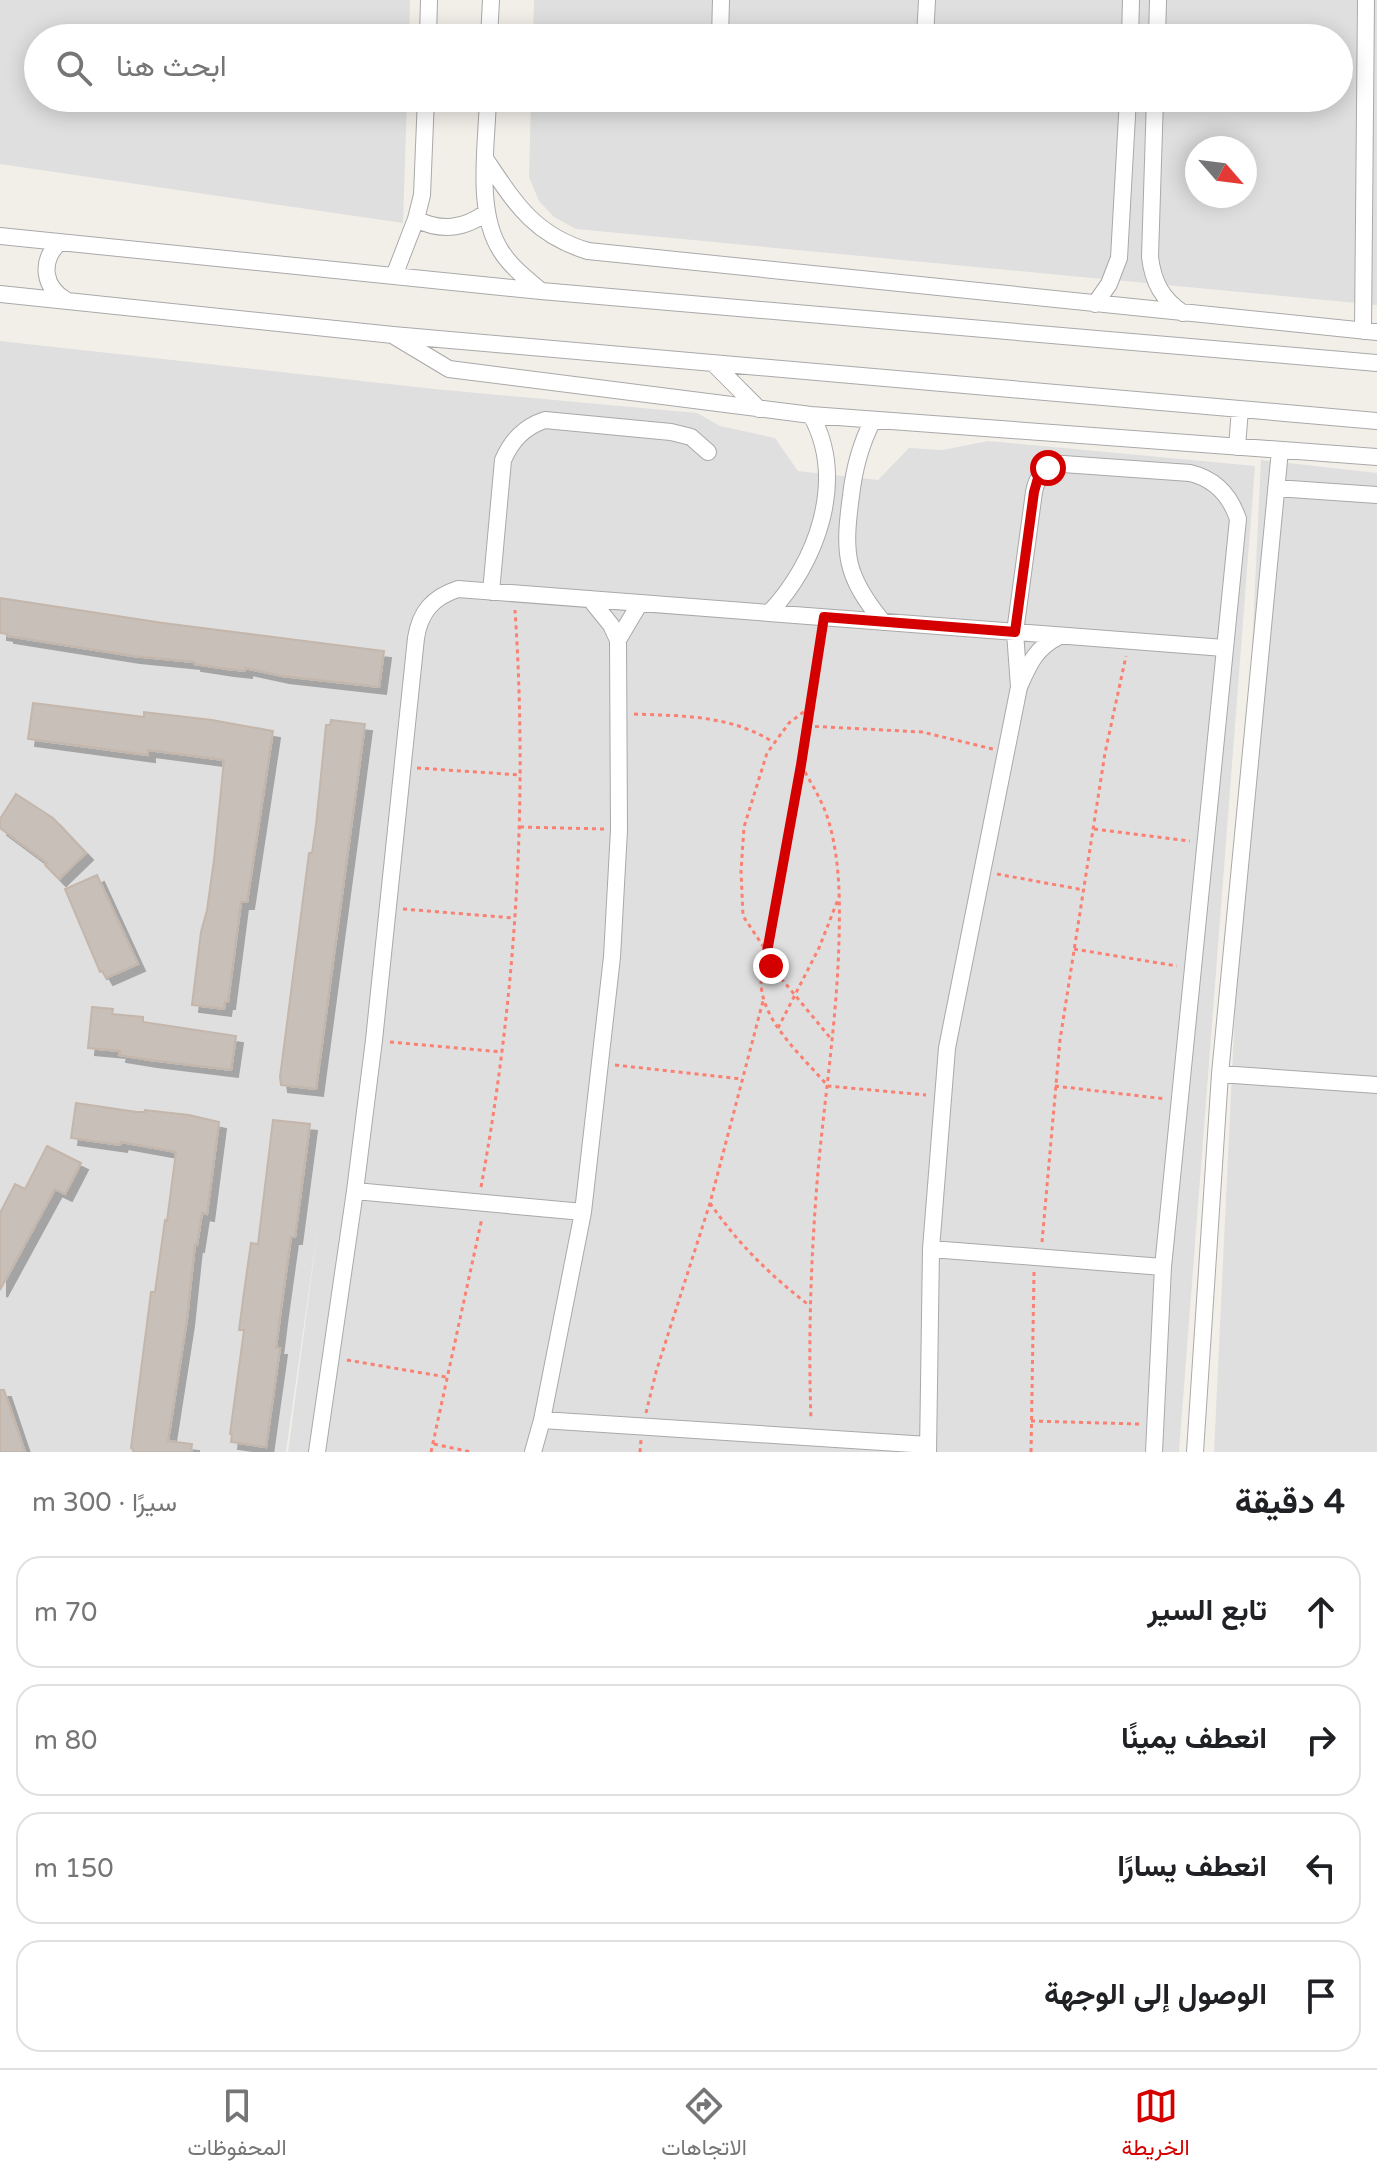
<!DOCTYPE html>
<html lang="ar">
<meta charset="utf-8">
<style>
:root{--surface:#fff;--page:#f6f6f6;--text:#202124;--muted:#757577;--line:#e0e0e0;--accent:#d40000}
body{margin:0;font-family:"Varela Round",Vazirmatn,sans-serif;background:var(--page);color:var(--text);direction:rtl}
.compass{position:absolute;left:1185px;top:136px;width:72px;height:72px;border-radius:50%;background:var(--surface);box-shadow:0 4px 20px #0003;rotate:118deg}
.stop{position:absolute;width:24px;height:24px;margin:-18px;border:6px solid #d40000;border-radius:50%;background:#fff}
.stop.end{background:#d40000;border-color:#fff;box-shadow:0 2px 8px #0008}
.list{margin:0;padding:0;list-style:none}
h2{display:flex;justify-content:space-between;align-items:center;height:104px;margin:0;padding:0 32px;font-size:34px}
h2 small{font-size:26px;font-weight:400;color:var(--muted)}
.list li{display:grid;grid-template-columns:52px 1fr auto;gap:24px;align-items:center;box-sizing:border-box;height:112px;margin:0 16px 16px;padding:0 16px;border:2px solid var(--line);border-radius:24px}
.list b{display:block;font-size:30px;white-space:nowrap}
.list em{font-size:26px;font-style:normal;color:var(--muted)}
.icon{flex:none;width:44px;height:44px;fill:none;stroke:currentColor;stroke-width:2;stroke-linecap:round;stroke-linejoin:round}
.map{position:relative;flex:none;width:1377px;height:1452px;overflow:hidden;direction:ltr}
.search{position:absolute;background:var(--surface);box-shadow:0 4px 20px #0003;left:24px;right:24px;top:24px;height:88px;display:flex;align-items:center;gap:20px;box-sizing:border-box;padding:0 28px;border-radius:44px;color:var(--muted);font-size:30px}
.sheet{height:616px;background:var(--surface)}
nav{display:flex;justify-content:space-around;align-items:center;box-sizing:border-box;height:112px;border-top:2px solid var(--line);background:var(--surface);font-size:22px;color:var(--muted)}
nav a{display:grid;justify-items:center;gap:4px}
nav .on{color:var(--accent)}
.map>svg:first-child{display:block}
</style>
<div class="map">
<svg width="1377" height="1452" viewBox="0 0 1377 1452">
<defs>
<filter id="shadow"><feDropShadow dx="7" dy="7" stdDeviation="0" flood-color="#0004"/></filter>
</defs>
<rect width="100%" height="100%" fill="#f2efe9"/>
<path fill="#e0dfdf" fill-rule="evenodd" d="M 0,0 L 410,0 L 409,38 L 38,38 L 38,98 L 407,98 L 403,223 L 0,164 Z
M 534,0 L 1377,0 L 1377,305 L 576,229 L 554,217 L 539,201 L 529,177 L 531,98 L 1339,98 L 1339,38 L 533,38 ZM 1197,148 L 1245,148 L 1245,196 L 1197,196 Z
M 0,341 L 434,389 L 697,413 L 720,426 L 775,438 L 798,471 L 878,480 L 909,448 L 943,450 L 988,441 L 1255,466 L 1179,1452 L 288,1452 L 320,1212 L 286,1452 L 0,1452 Z
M 1261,460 L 1377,473 L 1377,1452 L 1214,1452 Z"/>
<path fill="#c7bfb8" stroke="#c4b6ab" stroke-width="2" filter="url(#shadow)" d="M 0,598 L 163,623 L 384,651 L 379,687 L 282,676 L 245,668 L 245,671 L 227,669 L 194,664 L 194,662 L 133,656 L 7,636 L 7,634 L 0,633 Z
M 33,703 L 144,717 L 144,712 L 212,720 L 273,731 L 247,902 L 241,902 L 228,1002 L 225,1002 L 224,1009 L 192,1005 L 201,932 L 207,910 L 214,860 L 224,760 L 148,750 L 148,755 L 28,739 Z
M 331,720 L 365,724 L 316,1089 L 281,1085 L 280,1077 L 309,853 L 312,853 L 316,825 L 326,725 L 330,725 Z
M 16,794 L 53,818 L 86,853 L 59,879 L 45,865 L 47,863 L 0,828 L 0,819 Z
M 97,875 L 138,964 L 106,978 L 102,971 L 100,972 L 65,889 Z
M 92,1007 L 113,1009 L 112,1014 L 143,1017 L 143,1022 L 236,1036 L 231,1070 L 150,1060 L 119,1055 L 120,1051 L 88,1048 Z
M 76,1103 L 137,1112 L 145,1112 L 145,1110 L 189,1115 L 219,1122 L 207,1214 L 202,1213 L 197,1245 L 195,1244 L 187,1319 L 168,1441 L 192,1444 L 191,1452 L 133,1452 L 133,1449 L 131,1448 L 151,1292 L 155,1292 L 165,1220 L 167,1221 L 176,1152 L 121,1142 L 120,1145 L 71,1138 Z
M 273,1120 L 310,1124 L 295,1237 L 291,1237 L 281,1309 L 276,1348 L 280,1348 L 266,1447 L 231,1442 L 232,1434 L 230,1434 L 244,1330 L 239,1330 L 244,1292 L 251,1243 L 258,1244 Z
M 47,1146 L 81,1163 L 65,1194 L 55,1189 L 0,1290 L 0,1213 L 15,1184 L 25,1189 Z
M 0,1390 L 4,1390 L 25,1452 L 0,1452 Z"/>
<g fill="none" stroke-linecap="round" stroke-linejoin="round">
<g stroke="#a9a9a9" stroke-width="18">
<path id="minor" d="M 489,36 L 513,38
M 428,38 L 429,0
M 489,38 L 491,0
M 720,38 L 721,0
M 925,38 L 927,0
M 1130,38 L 1131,0
M 1157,38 L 1158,0
M 488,98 C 487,144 475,211 501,251 C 511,267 527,279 541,291
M 1155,98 L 1150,257 C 1153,282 1162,299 1183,313
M 486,160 C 515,203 534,235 588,251 L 1377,332
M 416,219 C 441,232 464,229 487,212
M 0,236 L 541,291 L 1377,363
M 59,243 C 40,261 43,287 66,300
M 394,276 L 416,219 L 422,195 L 426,98
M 0,294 L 393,335 L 1377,421
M 1095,304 L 1109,284 L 1119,258 L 1128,98
M 1363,331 L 1366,0
M 394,336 L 449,369 L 811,415 L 1377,457
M 714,364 L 759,409
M 873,420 C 860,445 854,469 851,496 C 843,554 845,576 883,622
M 1237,447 L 1240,409
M 1276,488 L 1377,495
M 491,592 L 503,460 C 512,440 524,427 545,420 L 671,432 L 691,437 L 708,452
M 769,613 C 817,563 847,480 811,415
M 618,640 L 640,603
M 1019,687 L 1015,632 L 1034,492 C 1037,475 1047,466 1063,464 L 1190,473 C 1215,479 1230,495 1238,519 L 1163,1267 L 1154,1452
M 1220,1074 L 1377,1085
M 355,1191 L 583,1212
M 931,1249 L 1163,1267
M 542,1420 L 928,1445
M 317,1452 L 355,1191 L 374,1040 L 416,638 C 420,612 433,597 458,589 L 1224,648
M 533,1452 L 542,1420 L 583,1212 L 612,957 L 619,830 L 618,640 L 611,625 L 590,599
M 928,1452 L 931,1249 L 947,1048 L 1019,687 C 1029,664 1036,647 1060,636
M 1195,1452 L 1220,1074 L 1280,450"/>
</g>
<path stroke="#fa8072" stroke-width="3" stroke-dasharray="4 4" stroke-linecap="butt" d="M 822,633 L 801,765 L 761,983 C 762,1022 804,1058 828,1086 L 926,1095
M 810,707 L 789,723 L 767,753 L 744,827 L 741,871 L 743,916 L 767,952 L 771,966 L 832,1040
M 634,714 C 683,716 730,715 773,742
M 807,726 L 922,732 L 993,749
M 801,765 C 811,783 822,800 828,819 C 840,859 840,899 839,940 C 837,1018 825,1094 818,1171 C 811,1254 808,1337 811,1420
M 417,768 L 521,775
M 520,827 L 604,829
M 1094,829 L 1190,841
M 997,874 L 1084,890
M 403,909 L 514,918
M 1074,949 L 1177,966
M 778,1028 L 819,948 L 839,897
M 390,1042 L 502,1052
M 615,1065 L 742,1079
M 1055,1086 L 1166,1099
M 481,1187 C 516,997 528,803 515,610
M 710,1203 C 738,1244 771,1276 810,1306
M 1042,1242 L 1060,1040 L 1105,753 L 1126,656
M 347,1360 L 446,1377
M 646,1413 L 656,1372 L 710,1203 L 763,1001
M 1031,1421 L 1139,1424
M 434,1444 L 471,1452
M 431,1452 L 482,1218
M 640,1452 L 641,1440
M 1031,1452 L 1034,1272"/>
<use href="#minor" stroke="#fff" stroke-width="16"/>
</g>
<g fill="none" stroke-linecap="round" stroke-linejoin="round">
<path stroke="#d40000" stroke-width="10" d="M 771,966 L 767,952 L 801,765 L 824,617 L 1015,632 L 1034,492 L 1038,478 L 1048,468"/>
</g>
</svg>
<svg class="compass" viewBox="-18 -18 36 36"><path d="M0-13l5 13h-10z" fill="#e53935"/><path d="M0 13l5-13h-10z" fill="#757577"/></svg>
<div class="stop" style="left:1048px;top:468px"></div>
<div class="stop end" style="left:771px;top:966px"></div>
<div class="search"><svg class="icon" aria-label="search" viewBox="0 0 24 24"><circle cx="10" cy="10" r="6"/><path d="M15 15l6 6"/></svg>ابحث هنا</div>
</div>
<section class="sheet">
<h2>4 دقيقة<small>سيرًا · 300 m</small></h2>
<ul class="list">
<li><svg class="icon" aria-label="ahead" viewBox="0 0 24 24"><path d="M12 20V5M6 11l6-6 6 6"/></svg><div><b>تابع السير</b></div><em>70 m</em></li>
<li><svg class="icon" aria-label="right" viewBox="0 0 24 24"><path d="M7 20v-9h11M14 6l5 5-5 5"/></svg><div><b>انعطف يمينًا</b></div><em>80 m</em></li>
<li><svg class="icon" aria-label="left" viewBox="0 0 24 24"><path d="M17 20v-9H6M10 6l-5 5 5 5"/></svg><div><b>انعطف يسارًا</b></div><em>150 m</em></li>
<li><svg class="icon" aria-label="arrive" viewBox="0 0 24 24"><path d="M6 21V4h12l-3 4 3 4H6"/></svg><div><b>الوصول إلى الوجهة</b></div></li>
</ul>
</section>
<nav>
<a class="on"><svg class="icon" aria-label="map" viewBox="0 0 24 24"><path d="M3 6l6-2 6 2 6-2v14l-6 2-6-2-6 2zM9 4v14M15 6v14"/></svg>الخريطة</a>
<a><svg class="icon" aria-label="directions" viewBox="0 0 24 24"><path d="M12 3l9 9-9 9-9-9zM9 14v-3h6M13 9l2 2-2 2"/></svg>الاتجاهات</a>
<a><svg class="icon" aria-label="saved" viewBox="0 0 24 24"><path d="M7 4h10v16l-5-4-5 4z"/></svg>المحفوظات</a>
</nav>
